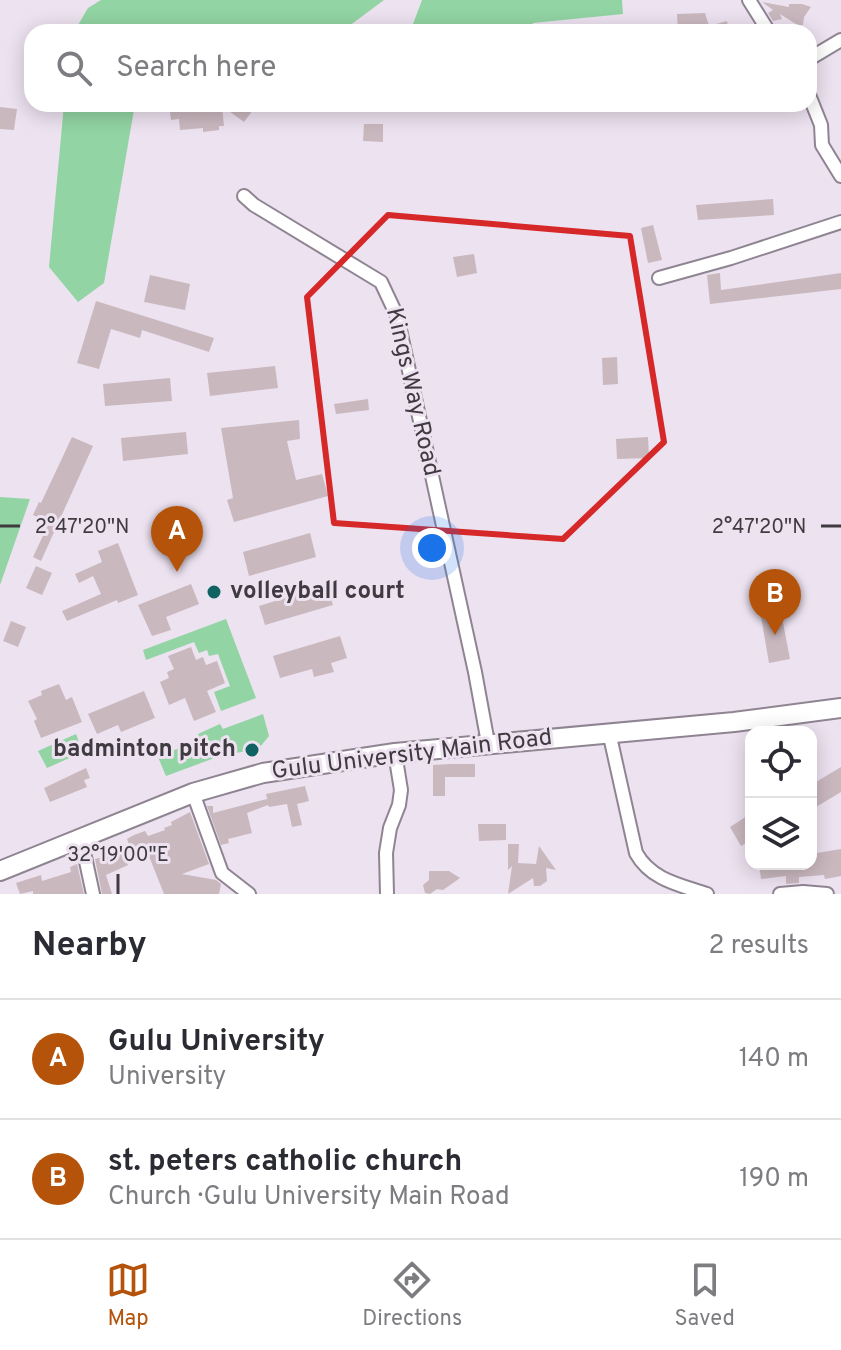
<!DOCTYPE html>
<meta charset="utf-8">
<style>
:root{--surface:#fff;--page:#f2f2f3;--text:#2b2b33;--muted:#7c7c81;--line:#e1e1e2;--accent:#b45309}
body{margin:0;font-family:Overpass,sans-serif;background:var(--page);color:var(--text)}
.controls{position:absolute;right:24px;bottom:24px;display:grid;overflow:hidden;border-radius:16px;box-shadow:0 4px 20px #0003}
.controls button{width:72px;height:72px;display:grid;place-items:center;padding:0;border:0;border-bottom:2px solid var(--line);background:var(--surface);color:var(--text);font:40px sans-serif}
.you{position:absolute;left:432px;top:548px;width:28px;height:28px;margin:-20px;border:6px solid #fff;border-radius:50%;background:#1a73e8;box-shadow:0 0 0 12px #1a73e833}
.badge{display:grid;place-items:center;width:52px;height:52px;border-radius:50%;background:var(--accent);color:#fff;font-size:26px;font-weight:700}
.pin{position:absolute;translate:-50% -66px;filter:drop-shadow(0 2px 4px #0008)}
.pin::after{content:'';position:absolute;top:42px;width:28px;height:24px;background:inherit;clip-path:polygon(0 0,100% 0,50% 100%)}
.list{margin:0;padding:0;list-style:none}
h2{display:flex;justify-content:space-between;align-items:center;height:104px;margin:0;padding:0 32px;font-size:34px}
h2 small{font-size:26px;font-weight:400;color:var(--muted)}
.list li{display:grid;grid-template-columns:52px 1fr auto;gap:24px;align-items:center;box-sizing:border-box;height:120px;padding:0 32px;border-top:2px solid var(--line)}
.list b{display:block;font-size:30px;white-space:nowrap}
.list p{margin:0;font-size:26px;white-space:nowrap;color:var(--muted)}
.list em{font-size:26px;font-style:normal;color:var(--muted)}
.icon{flex:none;width:44px;height:44px;fill:none;stroke:currentColor;stroke-width:2;stroke-linecap:round;stroke-linejoin:round}
.map{position:relative;flex:none;width:841px;height:894px;overflow:hidden}
.search{position:absolute;background:var(--surface);box-shadow:0 4px 20px #0003;left:24px;right:24px;top:24px;height:88px;display:flex;align-items:center;gap:20px;box-sizing:border-box;padding:0 28px;border-radius:24px;color:var(--muted);font-size:30px}
.sheet{height:344px;background:var(--surface)}
nav{display:flex;justify-content:space-around;align-items:center;box-sizing:border-box;height:112px;border-top:2px solid var(--line);background:var(--surface);font-size:22px;color:var(--muted)}
nav a{display:grid;justify-items:center;gap:4px}
nav .on{color:var(--accent)}
.map>svg:first-child{display:block}
</style>
<div class="map">
<svg width="841" height="894" viewBox="0 0 841 894">
<rect width="100%" height="100%" fill="#ede2f0"/>
<path fill="#92d4a3" d="M 101,0 L 384,0 L 341,32 L 74,32 L 88,8 Z
M 422,0 L 622,0 L 623,14 L 533,23 L 528,32 L 410,32 Z
M 64,104 L 135,104 L 104,283 L 78,302 L 49,267 Z
M 0,497 L 30,499 L 0,585 Z
M 226,619 L 256,698 L 221,711 L 214,692 L 230,686 L 218,654 L 209,656 L 207,650 L 199,653 L 194,642 L 146,660 L 143,650 Z
M 263,714 L 269,736 L 260,747 L 252,750 L 220,756 L 166,776 L 158,757 L 200,739 L 198,734 L 220,724 L 223,729 Z
M 76,734 L 83,752 L 47,768 L 38,751 Z"/>
<path fill="#cab8bf" d="M 762,2 L 789,7 L 789,4 L 802,4 L 811,7 L 804,17 L 803,25 L 799,26 L 780,14 L 782,19 L 773,21 L 768,13 L 773,10 Z
M 705,13 L 709,26 L 727,21 L 729,32 L 678,32 L 677,14 Z
M 169,104 L 244,104 L 253,110 L 244,122 L 222,106 L 224,126 L 219,126 L 219,130 L 203,132 L 203,128 L 180,130 L 179,119 L 171,120 Z
M 0,107 L 17,109 L 14,130 L 0,129 Z
M 364,124 L 383,124 L 383,142 L 363,141 Z
M 773,199 L 774,215 L 698,220 L 696,205 Z
M 653,225 L 662,260 L 648,263 L 641,228 Z
M 474,254 L 477,273 L 457,277 L 453,257 Z
M 720,273 L 721,290 L 841,273 L 841,289 L 710,304 L 707,275 Z
M 150,275 L 190,284 L 185,310 L 144,302 Z
M 96,301 L 214,338 L 209,352 L 142,330 L 140,338 L 111,329 L 99,369 L 77,363 Z
M 617,357 L 618,384 L 603,385 L 602,358 Z
M 275,366 L 278,388 L 210,396 L 207,373 Z
M 170,378 L 172,401 L 105,406 L 103,384 Z
M 368,399 L 369,410 L 336,414 L 334,404 Z
M 299,420 L 300,439 L 287,441 L 296,480 L 322,474 L 328,496 L 234,522 L 227,500 L 233,498 L 221,428 Z
M 186,432 L 188,454 L 123,461 L 121,438 Z
M 72,437 L 93,446 L 41,561 L 33,557 L 49,523 L 33,515 L 39,502 L 41,503 Z
M 648,437 L 649,458 L 617,459 L 616,439 Z
M 310,533 L 316,557 L 249,576 L 243,552 Z
M 118,543 L 138,595 L 118,603 L 117,600 L 67,621 L 62,611 L 101,594 L 93,576 L 79,583 L 75,574 L 102,562 L 98,551 Z
M 36,566 L 52,573 L 42,595 L 26,588 Z
M 191,584 L 199,604 L 166,617 L 171,630 L 152,636 L 138,605 Z
M 327,585 L 333,605 L 265,625 L 259,606 Z
M 780,607 L 790,659 L 769,663 L 760,611 Z
M 11,621 L 26,627 L 18,647 L 3,641 Z
M 340,636 L 347,658 L 331,663 L 334,672 L 314,677 L 312,669 L 280,678 L 273,656 Z
M 191,647 L 196,660 L 203,657 L 206,665 L 217,661 L 225,683 L 207,691 L 216,712 L 194,721 L 185,698 L 169,705 L 160,682 L 169,678 L 167,672 L 174,669 L 168,656 Z
M 59,684 L 66,700 L 72,697 L 82,722 L 41,738 L 34,721 L 37,719 L 28,701 L 42,695 L 41,691 Z
M 144,691 L 155,718 L 121,732 L 118,725 L 97,734 L 88,714 Z
M 451,764 L 475,764 L 475,777 L 445,777 L 445,796 L 433,796 L 433,765 Z
M 841,767 L 841,792 L 811,810 L 811,785 Z
M 86,768 L 90,778 L 84,780 L 87,787 L 50,802 L 44,788 Z
M 305,786 L 309,801 L 297,804 L 302,825 L 292,827 L 287,804 L 269,807 L 268,805 L 247,813 L 252,833 L 228,839 L 229,843 L 221,845 L 207,806 L 213,806 L 213,813 L 267,799 L 268,802 L 266,794 Z
M 190,812 L 209,864 L 182,874 L 216,880 L 221,884 L 219,894 L 164,894 L 147,851 L 126,859 L 128,865 L 106,875 L 112,894 L 102,894 L 95,859 L 102,857 L 102,859 L 130,847 L 127,839 L 134,835 L 145,831 L 148,836 L 165,830 L 164,828 L 172,825 L 171,822 Z
M 747,816 L 751,823 L 751,840 L 741,846 L 730,827 Z
M 478,824 L 506,824 L 506,840 L 479,841 Z
M 508,844 L 519,844 L 518,863 L 536,864 L 539,846 L 556,870 L 546,868 L 547,881 L 540,886 L 534,886 L 533,878 L 508,894 L 512,866 L 508,870 Z
M 841,849 L 841,876 L 825,879 L 824,875 L 799,877 L 799,883 L 786,884 L 786,876 L 761,879 L 759,864 L 811,864 L 811,854 Z
M 77,864 L 84,894 L 33,894 L 33,891 L 20,894 L 16,883 L 41,875 L 42,881 L 71,872 L 70,867 Z
M 429,871 L 449,871 L 460,878 L 443,890 L 437,889 L 430,894 L 425,893 L 423,885 L 429,880 Z"/>
<g fill="none" stroke-linecap="round" stroke-linejoin="round">
<g stroke="#8f8592" stroke-width="16">
<path id="street" d="M 749,0 L 769,32
M 809,59 L 841,40
M 809,95 L 821,125 L 822,145 L 841,176
M 244,196 L 254,205 L 381,282 L 397,316 L 475,672 L 488,743
M 659,278 L 731,258 L 841,222
M 609,732 L 636,853 C 651,880 680,885 707,894
M 193,793 L 222,873 L 249,894
M 67,843 L 85,857 L 93,894
M 387,894 L 386,853 L 390,828 L 399,805 L 401,790 L 395,753
M 780,894 L 803,892 L 827,894"/>
</g>
<g stroke="#8f8592" stroke-width="22">
<path id="secondary" d="M 0,871 L 193,793 L 263,773 L 395,753 L 734,722 L 841,708"/>
</g>
<use href="#street" stroke="#fff" stroke-width="12"/>
<use href="#secondary" stroke="#fff" stroke-width="18"/>
</g>
<path fill="none" stroke="#d62828" stroke-width="6" stroke-linejoin="round" d="M 388,215 L 630,236 L 664,442 L 563,539 L 334,523 L 307,297 Z"/>
<path fill="none" stroke="#3f3b40" stroke-width="3" d="M 0,526 L 20,526M 821,526 L 841,526M 118,874 L 118,894"/>
<g fill="#116263" stroke="#ede2f0" stroke-width="3">
<circle cx="214" cy="592" r="8"/>
<circle cx="252" cy="750" r="8"/>
</g>
<g text-anchor="middle" dominant-baseline="central" stroke-width="6" stroke-linejoin="round" paint-order="stroke">
<g font-size="24" fill="#3f3b40" stroke="#ede2f0">
<text transform="translate(412 392) rotate(77)">Kings Way Road</text>
<text transform="translate(412 755) rotate(-7)">Gulu University Main Road</text>
</g>
<g font-size="24" font-weight="bold" fill="#3f3b40" stroke="#ede2f0" text-anchor="start">
<text x="230" y="592">volleyball court</text>
<text x="236" y="750" text-anchor="end">badminton pitch</text>
</g>
</g>
<g font-size="20" text-anchor="middle" fill="#3f3b40" stroke="#ede2f0" stroke-width="6" stroke-linejoin="round" paint-order="stroke">
<text x="82" y="533">2°47'20"N</text>
<text x="759" y="533">2°47'20"N</text>
<text x="118" y="861">32°19'00"E</text>
</g>
</svg>
<div class="controls">
<button><svg class="icon" aria-label="locate" viewBox="0 0 24 24"><circle cx="12" cy="12" r="6"/><path d="M12 2v4M12 18v4M2 12h4M18 12h4"/></svg></button>
<button><svg class="icon" aria-label="layers" viewBox="0 0 24 24"><path d="M12 4l9 5-9 5-9-5zM3 14l9 5 9-5"/></svg></button>
</div>
<div class="you"></div>
<div class="pin badge" style="left:177px;top:572px">A</div>
<div class="pin badge" style="left:775px;top:635px">B</div>
<div class="search"><svg class="icon" aria-label="search" viewBox="0 0 24 24"><circle cx="10" cy="10" r="6"/><path d="M15 15l6 6"/></svg>Search here</div>
</div>
<section class="sheet">
<h2>Nearby<small>2 results</small></h2>
<ul class="list">
<li><span class="badge">A</span><div><b>Gulu University</b><p>University</p></div><em>140 m</em></li>
<li><span class="badge">B</span><div><b>st. peters catholic church</b><p>Church · Gulu University Main Road</p></div><em>190 m</em></li>
</ul>
</section>
<nav>
<a class="on"><svg class="icon" aria-label="map" viewBox="0 0 24 24"><path d="M3 6l6-2 6 2 6-2v14l-6 2-6-2-6 2zM9 4v14M15 6v14"/></svg>Map</a>
<a><svg class="icon" aria-label="directions" viewBox="0 0 24 24"><path d="M12 3l9 9-9 9-9-9zM9 14v-3h6M13 9l2 2-2 2"/></svg>Directions</a>
<a><svg class="icon" aria-label="saved" viewBox="0 0 24 24"><path d="M7 4h10v16l-5-4-5 4z"/></svg>Saved</a>
</nav>
